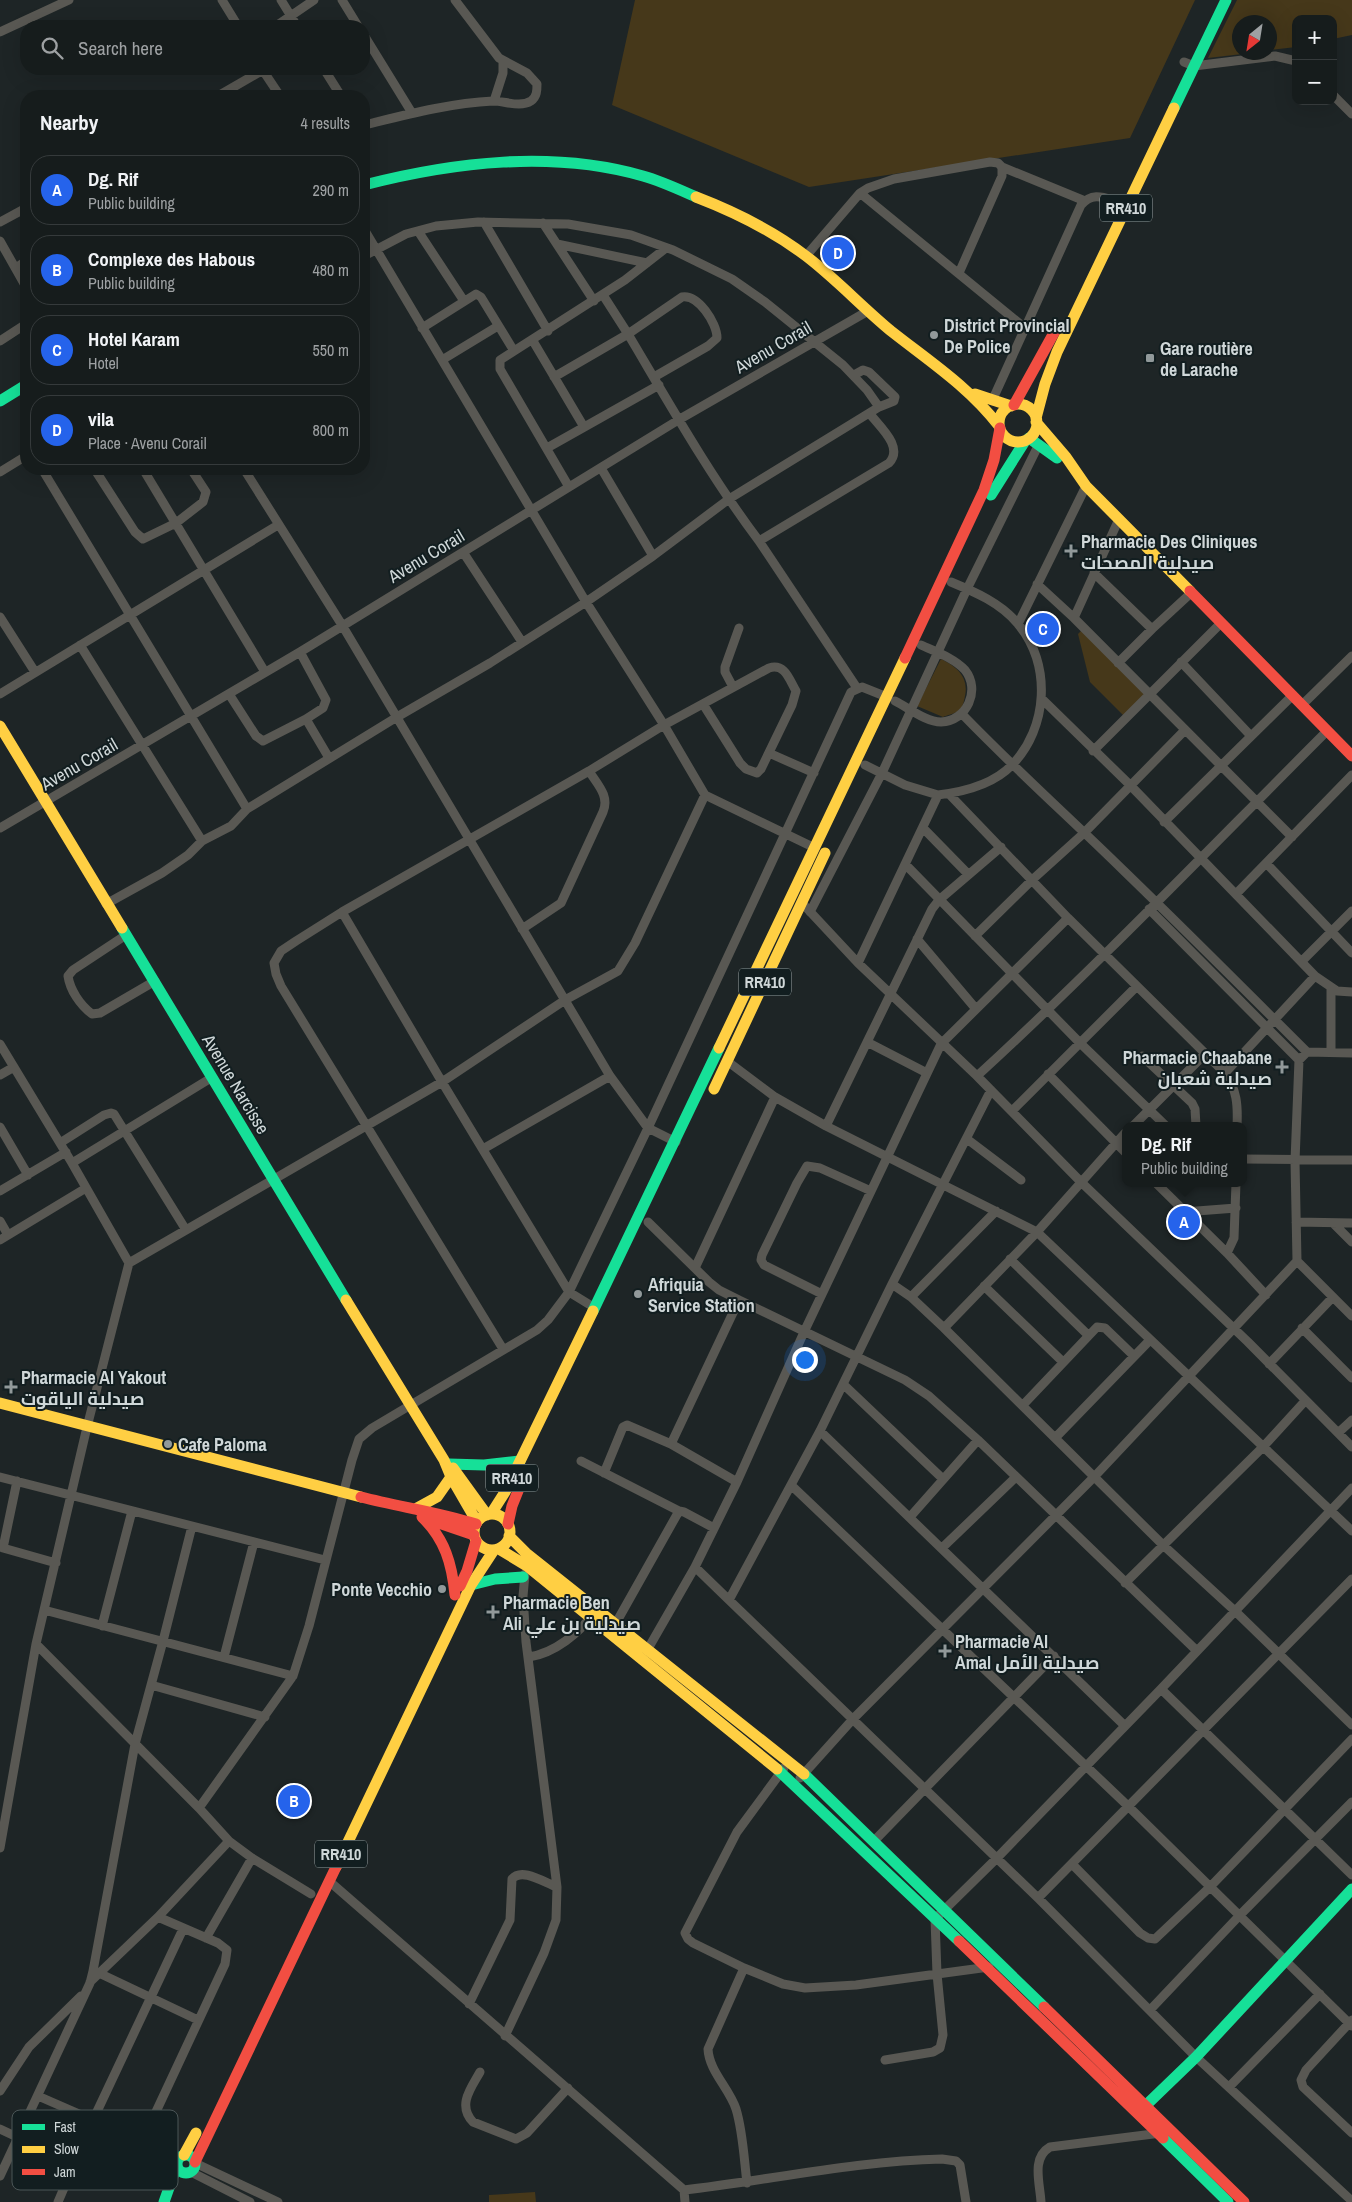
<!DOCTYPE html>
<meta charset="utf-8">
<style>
:root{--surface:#161c1c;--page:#1f2525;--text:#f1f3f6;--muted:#9ea1a3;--line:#353a3b;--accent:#2563eb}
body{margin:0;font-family:"Archivo Narrow",Cairo,sans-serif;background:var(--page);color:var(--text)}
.controls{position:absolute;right:15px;top:15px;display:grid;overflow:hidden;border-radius:10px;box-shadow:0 5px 20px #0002}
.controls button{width:45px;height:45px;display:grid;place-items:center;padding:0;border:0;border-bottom:1px solid var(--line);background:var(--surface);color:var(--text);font:25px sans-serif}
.compass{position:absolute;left:1232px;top:15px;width:45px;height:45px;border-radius:50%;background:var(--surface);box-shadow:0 5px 20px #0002;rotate:210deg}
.you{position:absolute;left:804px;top:1359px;width:18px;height:18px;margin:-12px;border:4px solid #fff;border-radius:50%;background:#1a73e8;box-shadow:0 0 0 8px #1a73e833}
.badge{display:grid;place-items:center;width:32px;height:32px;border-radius:50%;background:var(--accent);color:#fff;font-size:16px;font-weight:700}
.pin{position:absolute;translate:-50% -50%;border:2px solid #fff;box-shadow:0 1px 5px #0006}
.popup{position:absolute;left:1122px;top:1122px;width:125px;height:65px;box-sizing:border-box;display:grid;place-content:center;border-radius:10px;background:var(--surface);filter:drop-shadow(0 1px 4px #0005);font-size:16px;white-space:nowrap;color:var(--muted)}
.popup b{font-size:19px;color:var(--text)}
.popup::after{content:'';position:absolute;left:50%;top:100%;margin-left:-10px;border:10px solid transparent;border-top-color:var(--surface)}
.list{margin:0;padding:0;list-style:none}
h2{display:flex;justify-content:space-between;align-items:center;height:65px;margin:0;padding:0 20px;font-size:21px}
h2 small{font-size:16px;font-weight:400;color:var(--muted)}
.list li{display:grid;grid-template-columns:32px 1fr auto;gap:15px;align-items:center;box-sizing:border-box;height:70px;margin:0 10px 10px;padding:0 10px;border:1px solid var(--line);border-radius:20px}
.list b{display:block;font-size:19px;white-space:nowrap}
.list p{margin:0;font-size:16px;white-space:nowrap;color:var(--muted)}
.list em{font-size:16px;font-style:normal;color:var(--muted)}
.icon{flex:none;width:28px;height:28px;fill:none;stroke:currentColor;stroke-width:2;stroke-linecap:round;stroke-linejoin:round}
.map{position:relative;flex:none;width:1352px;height:2202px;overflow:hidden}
.search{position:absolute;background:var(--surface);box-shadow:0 5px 20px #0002;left:20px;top:20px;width:350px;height:55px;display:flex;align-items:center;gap:12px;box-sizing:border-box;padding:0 18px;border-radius:20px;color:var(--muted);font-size:19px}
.panel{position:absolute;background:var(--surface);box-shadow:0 5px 20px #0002;left:20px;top:90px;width:350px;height:385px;border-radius:20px}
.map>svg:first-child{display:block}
</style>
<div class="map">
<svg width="1352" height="2202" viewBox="0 0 1352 2202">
<rect width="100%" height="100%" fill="#1e2526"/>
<path fill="#46381a" d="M 635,0 L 1195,0 L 1130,138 L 809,187 L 612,105 Z
M 1237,0 L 1352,0 L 1352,35 L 1333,39 L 1333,19 L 1296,19 L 1296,47 L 1270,50 L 1270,22 L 1240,22 L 1240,52 L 1251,53 L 1208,58 Z
M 1082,630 L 1146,694 L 1124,716 L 1090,682 L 1078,634 Z
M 941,659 C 957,667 969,677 965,696 C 964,701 963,708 958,711 C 954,714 947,715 943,717 L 917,706 Z
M 535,2192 L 536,2202 L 489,2202 L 489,2195 Z"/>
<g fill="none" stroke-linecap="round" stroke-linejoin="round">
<path stroke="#595853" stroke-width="9" d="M 222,0 L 238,26
M 281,0 L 297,26
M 342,0 L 358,26
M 276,26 L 314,0
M 0,32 L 69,0
M 364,35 L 412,113
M 1184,62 L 1194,66 L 1275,56 L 1296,61
M 262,69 L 280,96
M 324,69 L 341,96
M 1333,95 L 1352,114
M 218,96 L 263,70
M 494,101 L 503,73 L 503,61
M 364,125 C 405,115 450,103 493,101 C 505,101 520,108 531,101 C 537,97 537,90 537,84 L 527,73 L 499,58 L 455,0
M 1002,167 L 1085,201
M 860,193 L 1025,328
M 0,222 L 26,208
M 484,222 L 548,331
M 543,223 L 594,301
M 364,229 L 586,602 L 664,725 L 705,795 L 815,848
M 418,231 L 464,301
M 0,241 L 26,287
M 557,244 L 647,263
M 806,256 L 860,193 L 868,188 L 894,179 L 990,162 L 998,163 L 1002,167 L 1002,176 L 959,273
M 16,268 L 26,261
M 422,328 L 476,294 L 481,297 L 514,351
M 0,341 L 26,324
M 533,341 L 584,427
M 442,360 L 498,326
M 854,375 L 863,370 L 869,372 L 895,397 L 894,401 L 879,407
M 554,377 L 628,334 L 603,295
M 654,377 L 708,346 L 717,338 C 717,323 698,294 682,297 L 628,334 C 669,403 710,476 759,541
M 992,401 L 1081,205 C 1092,192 1103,197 1117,201
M 547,448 L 659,385
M 601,468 L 653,556
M 42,469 L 247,809
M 99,469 L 97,473 L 135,532 L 143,539 L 176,523 L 203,502 L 206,492 L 191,469
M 143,469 L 265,672
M 244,469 L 342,625 L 610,1076 L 648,1128 L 676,1142
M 0,472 L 26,456
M 569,487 L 500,369 L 500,360 L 625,280 L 666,248
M 463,552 L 522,642
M 1094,573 L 1152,629 L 1191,593
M 1037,584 L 1074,618 L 1292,837
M 0,617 L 35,672
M 1074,618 L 1119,519
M 1018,624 L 1086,486
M 80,645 L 202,841
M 300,652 L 326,700 L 323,708 L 306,719 L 329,758
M 1181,662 L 1251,736
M 1118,663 L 1152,629
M 733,687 L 725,672 L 725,667 L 739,628
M 857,688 L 759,541 L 889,463 C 904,447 880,427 870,414
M 0,694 L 278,525
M 229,694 L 256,736 L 263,741 L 306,719
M 1042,699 L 1130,785 L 1315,976
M 895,701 C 909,708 926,722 941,722 C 967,721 981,690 965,670 C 954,658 936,652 921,645
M 1302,705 L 1352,656
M 962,714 C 1014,768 1070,818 1123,870 C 1185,930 1246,991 1307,1052 L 1352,1053
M 1093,751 L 1221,623
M 769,753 L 814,773
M 949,794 L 1068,918 L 1225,1073 C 1237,1090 1238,1105 1237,1126
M 938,795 C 963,792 994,784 1012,765 C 1048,728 1052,664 1018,624 C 1001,603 975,592 951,582
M 1164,822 L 1293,695
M 0,828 L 300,652 L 680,419 L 868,311
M 923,828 L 968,874
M 1266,863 L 1352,953
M 905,864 L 1079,1042 L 1166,1126
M 1236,894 L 1352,775
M 802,903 L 858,963 L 977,1076 L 1081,1182 L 1248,1342 L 1352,1447
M 106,904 L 162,873 L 188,855 L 202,841 L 231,826 L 247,809 L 397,717 L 490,663 L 586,602 L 653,556 L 729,499 L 879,407 L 867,390 L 843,365 L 765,302 L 732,279 L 673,250 L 631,235 L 568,224 L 478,222 L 436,226 L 406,234 L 364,256
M 1149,909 L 1299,1060
M 342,912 L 442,1082 L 569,1292 L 595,1308
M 810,912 L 882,773 L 967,589 L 1039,444
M 522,929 L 561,903 L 603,812 C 610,796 597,784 589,771
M 126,935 L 73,970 L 68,976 C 70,990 80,1005 92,1014 L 100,1013 L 155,981
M 975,936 L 1032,880 L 1084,833 L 1185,730
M 917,939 L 976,1009
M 1302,961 L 1352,911
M 858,963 L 938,795 L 905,785 L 865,765
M 867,1042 L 927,1073
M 0,1044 L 72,1163 L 129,1263 L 87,1427 L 36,1644 L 0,1848
M 1307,1052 L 1299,1060 L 1295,1161 L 1297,1261 L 1352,1316
M 1331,1052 L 1331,989
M 1142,1056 L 1192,1103 L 1195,1109 L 1196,1126
M 727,1061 L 775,1097 L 826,1126 L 1037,1232 L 1352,1531
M 1225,1073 L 1315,976 L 1337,991 L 1352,992
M 1048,1074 L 1125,1152
M 0,1075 L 14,1067
M 977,1076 C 1098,965 1211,847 1327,731
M 991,1090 L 892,1284 L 820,1431 L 729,1600 L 1038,1898 L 1196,2057 L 1352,2201
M 1012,1111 L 1136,987
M 826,1126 L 932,909 L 939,900 L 1001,847
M 1133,1126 L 1205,1054
M 0,1127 L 28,1175
M 967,1139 L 1021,1180
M 60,1143 L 104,1115 L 111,1113 L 114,1114 L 186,1230
M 483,1149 L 610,1076
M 1243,1159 L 1352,1160
M 72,1163 L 211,1078
M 1156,1183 L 1227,1253
M 1236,1183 L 1234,1238 L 1227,1253 L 1266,1295
M 0,1191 L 66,1152
M 1184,1212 L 1236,1208
M 0,1221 L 8,1235
M 648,1222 L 709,1282 L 719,1290 L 739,1300
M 1296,1222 L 1352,1223
M 1334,1224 L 1352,1242
M 0,1240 L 86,1188
M 1010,1259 L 1088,1335
M 129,1263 L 442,1082 L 565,1000 L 618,971 L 635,943 L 705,795
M 695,1268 L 775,1097
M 892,1284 L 911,1297 L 944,1328 L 1163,1545 L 1235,1611 L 1352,1725
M 984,1286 L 1063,1362
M 822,1294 L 764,1265 L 761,1260 L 762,1255 L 797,1183 L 807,1166 L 820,1168 L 871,1191
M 911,1297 L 996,1211
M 944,1328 L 1037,1232 L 1125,1133
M 1302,1328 L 1352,1378
M 503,1349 L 281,986 L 276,974 L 274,963 L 281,951 L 296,941 L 342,912 L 589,771 L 664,725 L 769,668 C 785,663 789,679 796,691 L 792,705 L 761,769 L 757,773 L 746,769 L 740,763 L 703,704
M 1269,1364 L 1333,1297
M 843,1384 L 943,1479
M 1023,1405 L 1097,1327 L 1105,1328 L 1134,1356
M 820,1431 L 1124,1725
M 1338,1433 L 1352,1420
M 1056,1437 L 1150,1340
M 581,1461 L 679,1511
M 604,1473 L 623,1427 L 627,1425 L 671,1444
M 0,1477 L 325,1560
M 17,1481 L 3,1548 L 56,1563
M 737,1482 L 671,1444 L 739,1300 L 905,1380 L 929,1396 L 978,1440 L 1197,1651
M 791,1485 L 1129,1807 L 1352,2026
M 910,1517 L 978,1440
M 942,1548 L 1016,1477
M 695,1567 L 729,1600
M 1125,1583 L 1263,1447 L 1305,1401
M 44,1610 L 293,1676
M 616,1623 L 679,1511 L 684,1512 L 714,1528
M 102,1626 L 132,1511
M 36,1644 L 199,1808 L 229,1841
M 645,1654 L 695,1567 L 737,1482 L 804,1332 L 941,1044 L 1068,918
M 224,1657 L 254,1542
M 529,1657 C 555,1653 579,1633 594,1613
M 151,1685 L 265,1717
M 1161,1689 L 1352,1875
M 800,1778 L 853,1719 L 1095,1476 L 1297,1261
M 199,1808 L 293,1676 L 309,1626 L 352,1460 L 359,1439 L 372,1428 L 537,1330 L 548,1320 L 569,1292 L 648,1128 L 851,692 L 862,687 L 887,697
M 874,1841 L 1054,1656
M 1072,1864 L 1140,1933 L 1148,1938 L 1155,1939 L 1210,1887 L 1352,1739
M 329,1881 L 684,2190 L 685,2202
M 1038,1898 L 1352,1579
M 206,1938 L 252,1858
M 744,1968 L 693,1943 L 688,1939 L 685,1933 L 737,1832 L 784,1768
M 101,1974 L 198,2020
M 90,1982 L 158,1917 L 229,1841 L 252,1858 L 311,1894
M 469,2004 L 510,1920 L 512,1879 C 522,1867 545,1883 557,1887
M 1150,2010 L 1240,1915 L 1352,1802
M 1352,2020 L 1306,2070 L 1301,2080 L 1303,2087 L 1352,2133
M 505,2036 L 544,1953 L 556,1920 L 557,1887 L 526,1642 L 523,1596 L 525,1574
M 885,2060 L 933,2052 L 940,2048 L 943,2035 L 937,1974 L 935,1919 L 996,1859 L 1161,1689 L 1352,1488
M 480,2072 C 471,2088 457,2105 473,2122 L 516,2139 L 527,2133 L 568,2088
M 1229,2087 L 1320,1994
M 0,2091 L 29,2047 L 81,1996
M 38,2096 L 93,2120 L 177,2163
M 0,2129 L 109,2180 L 118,2180 L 124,2174 L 140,2146 L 225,1964 L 227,1950 L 218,1943 L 158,1917
M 195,2163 L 278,2202
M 191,2172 L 250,2202
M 0,2176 L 90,1983 L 93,1971 L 135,1744 L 163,1641 L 192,1526
M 747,2183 C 744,2159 743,2132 736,2109 C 729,2088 709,2071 708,2049 L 744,1968 L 783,1984 L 805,1988 L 856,1985 L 989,1967
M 684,2190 C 770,2180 856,2161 942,2159 L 956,2161 L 960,2165 L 966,2202
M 58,2202 L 93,2120 L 183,1929
M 1041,2202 C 1040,2183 1031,2158 1050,2147 L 1161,2133"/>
<path stroke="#16e098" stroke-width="11" d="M 1174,108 L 1226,0
M 364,185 C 454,162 552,150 643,176 C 661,181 678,189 696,197
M 0,401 L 26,385
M 1029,438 L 1057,458
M 991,495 L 1025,441
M 122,928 L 346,1300
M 593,1311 L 719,1048
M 449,1464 L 484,1465 L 520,1461
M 471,1585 L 495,1579 L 523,1577
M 777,1769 L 959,1941
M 804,1774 L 1044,2007
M 1140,2111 L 1196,2057 L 1352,1889
M 1163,2138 L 1228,2202
M177 2164a9 9 0 1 1 18 0a9 9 0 1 1-18 0Z
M 164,2202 L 177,2165"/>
<path stroke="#ffcf43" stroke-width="11" d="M 696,197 C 735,212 772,230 806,256 C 836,279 862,307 891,331 C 929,361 969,387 999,426
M 975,394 L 1011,406
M999 423a19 19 0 1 1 38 0a19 19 0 1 1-38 0Z
M 1036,418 L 1045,384 L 1057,352 L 1174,108
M 1036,422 L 1066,457 L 1086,486 L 1190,591
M 0,726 L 122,928
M 719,1048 L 905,658
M 714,1089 L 825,853
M 346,1300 L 444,1460 L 451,1477 L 477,1522
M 0,1403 L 361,1497
M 453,1468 L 487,1515
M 417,1508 L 437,1497 L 451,1477
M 491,1514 L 505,1492 L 593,1311
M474 1532a18 18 0 1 1 36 0a18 18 0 1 1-36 0Z
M 509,1536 L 526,1553 L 804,1774
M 499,1549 L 527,1566 L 777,1769
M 336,1867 L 471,1585 L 494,1550
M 184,2155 L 196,2133"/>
<path stroke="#f24e42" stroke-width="11" d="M 1014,405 L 1055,331
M 1190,591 L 1352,756
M 905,658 L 984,490 L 994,460 L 1000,428
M 361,1497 C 400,1507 438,1512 476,1524
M 422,1517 C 445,1539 452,1564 455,1595
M 424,1518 L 474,1535
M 508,1524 L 512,1506 L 522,1481
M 460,1586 L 467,1571 L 476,1541
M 959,1941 L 1163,2138
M 1044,2007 L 1244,2202
M 195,2162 L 336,1867"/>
</g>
<g fill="#91999a" stroke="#121e20" stroke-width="2">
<circle cx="934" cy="335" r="5"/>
<rect x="1145" y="353" width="10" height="10" rx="2.5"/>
<path d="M1068.5 543.5h5v5h5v5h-5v5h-5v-5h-5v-5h5z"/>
<path d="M1279.5 1059.5h5v5h5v5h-5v5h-5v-5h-5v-5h5z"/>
<circle cx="638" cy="1294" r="5"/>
<path d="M8.5 1379.5h5v5h5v5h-5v5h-5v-5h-5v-5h5z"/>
<circle cx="168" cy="1444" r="5"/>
<circle cx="442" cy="1589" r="5"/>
<path d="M490.5 1604.5h5v5h5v5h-5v5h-5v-5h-5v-5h5z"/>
<path d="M942.5 1643.5h5v5h5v5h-5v5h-5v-5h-5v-5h5z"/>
</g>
<g text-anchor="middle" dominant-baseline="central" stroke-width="4" stroke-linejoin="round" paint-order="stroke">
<g fill="#121e20" stroke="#96a0a1" stroke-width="1">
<rect x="1100" y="194.5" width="52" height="27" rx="4"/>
<rect x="739" y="968.5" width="52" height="27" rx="4"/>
<rect x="486" y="1464.5" width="52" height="27" rx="4"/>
<rect x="315" y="1840.5" width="52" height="27" rx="4"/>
</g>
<g font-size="16" font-weight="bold" fill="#cfd7d8">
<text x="1126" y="208">RR410</text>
<text x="765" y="982">RR410</text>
<text x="512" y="1478">RR410</text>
<text x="341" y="1854">RR410</text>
</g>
<g font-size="18" font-weight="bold" fill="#cfd7d8" stroke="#121e20" text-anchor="start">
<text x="944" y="325">District Provincial<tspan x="944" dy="21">De Police</tspan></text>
<text x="1160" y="348">Gare routière<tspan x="1160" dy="21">de Larache</tspan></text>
<text x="1081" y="541">Pharmacie Des Cliniques<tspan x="1081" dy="21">صيدلية المصحات</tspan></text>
<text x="1272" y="1057" text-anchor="end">Pharmacie Chaabane<tspan x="1272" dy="21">صيدلية شعبان</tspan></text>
<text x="648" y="1284">Afriquia<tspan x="648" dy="21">Service Station</tspan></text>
<text x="21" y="1377">Pharmacie Al Yakout<tspan x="21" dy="21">صيدلية الياقوت</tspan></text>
<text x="178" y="1444">Cafe Paloma</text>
<text x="432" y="1589" text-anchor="end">Ponte Vecchio</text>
<text x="503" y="1602">Pharmacie Ben<tspan x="503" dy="21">Ali صيدلية بن علي</tspan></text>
<text x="955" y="1641">Pharmacie Al<tspan x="955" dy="21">Amal صيدلية الأمل</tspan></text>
</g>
<g font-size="18" fill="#cfd7d8" stroke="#121e20">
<text transform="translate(773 347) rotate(-30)">Avenu Corail</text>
<text transform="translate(426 556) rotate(-31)">Avenu Corail</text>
<text transform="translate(79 764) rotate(-30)">Avenu Corail</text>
<text transform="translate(236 1084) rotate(59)">Avenue Narcisse</text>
</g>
</g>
<rect x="12" y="2110" width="166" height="80" rx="8" fill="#121e20" stroke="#4b5657" stroke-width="1"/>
<rect x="22" y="2124" width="23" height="6" fill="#16e098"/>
<rect x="22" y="2146" width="23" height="7" fill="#ffcf43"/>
<rect x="22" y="2169" width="23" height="6" fill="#f24e42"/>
<g font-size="14" fill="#cfd7d8">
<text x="54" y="2132">Fast</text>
<text x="54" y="2154">Slow</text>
<text x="54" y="2177">Jam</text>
</g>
</svg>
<div class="controls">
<button>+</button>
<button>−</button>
</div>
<svg class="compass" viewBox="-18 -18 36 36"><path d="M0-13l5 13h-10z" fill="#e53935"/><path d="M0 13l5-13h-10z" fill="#9ea1a3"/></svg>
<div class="you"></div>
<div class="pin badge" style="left:1184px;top:1222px">A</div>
<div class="popup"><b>Dg. Rif</b>Public building</div>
<div class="pin badge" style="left:294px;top:1801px">B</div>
<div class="pin badge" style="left:1043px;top:629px">C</div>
<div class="pin badge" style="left:838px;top:253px">D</div>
<div class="search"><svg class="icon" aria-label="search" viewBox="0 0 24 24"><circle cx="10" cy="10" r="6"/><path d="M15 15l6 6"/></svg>Search here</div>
<section class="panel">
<h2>Nearby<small>4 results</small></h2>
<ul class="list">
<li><span class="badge">A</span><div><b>Dg. Rif</b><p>Public building</p></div><em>290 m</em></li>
<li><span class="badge">B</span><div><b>Complexe des Habous</b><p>Public building</p></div><em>480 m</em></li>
<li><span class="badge">C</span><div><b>Hotel Karam</b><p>Hotel</p></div><em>550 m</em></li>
<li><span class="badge">D</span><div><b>vila</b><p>Place · Avenu Corail</p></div><em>800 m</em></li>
</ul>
</section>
</div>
